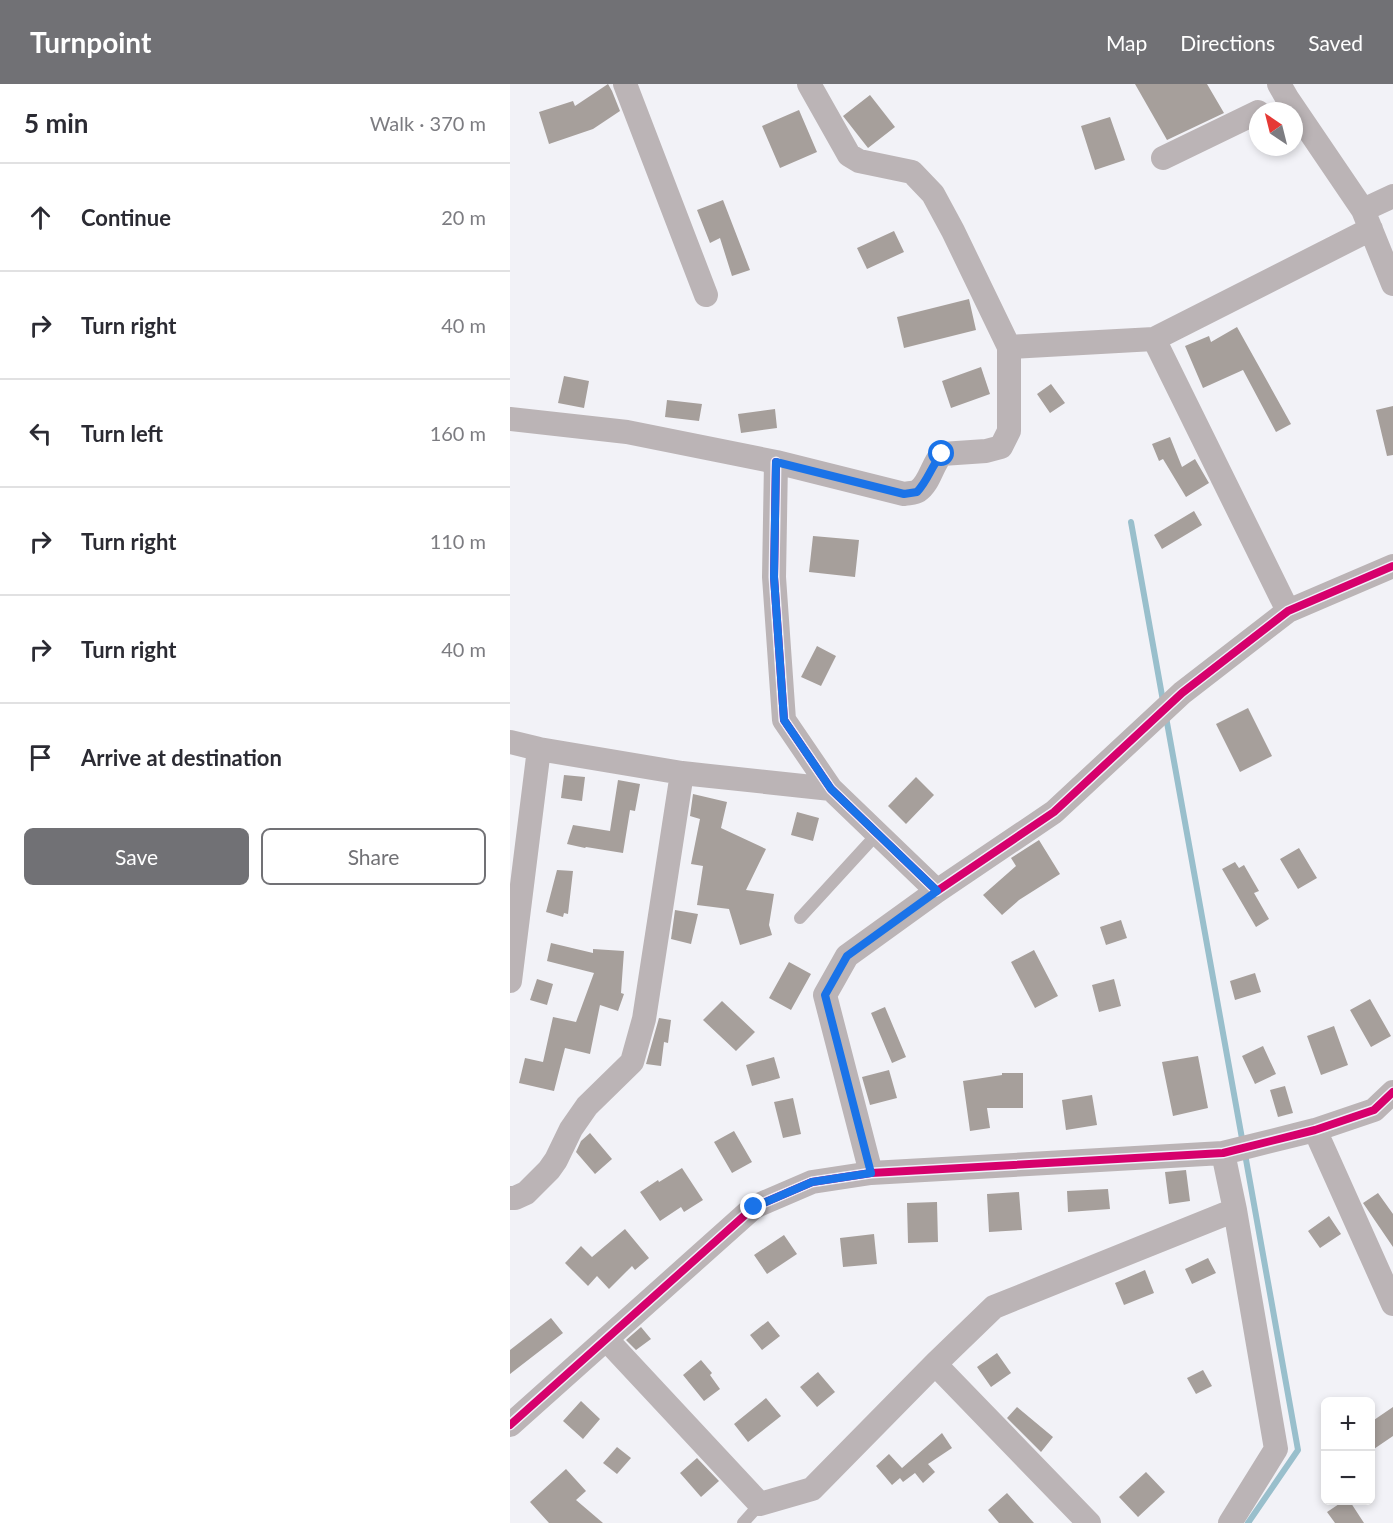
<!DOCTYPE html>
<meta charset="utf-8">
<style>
:root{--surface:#fff;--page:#f2f2f3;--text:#2b2b33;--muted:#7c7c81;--line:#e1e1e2;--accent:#717175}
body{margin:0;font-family:Lato,sans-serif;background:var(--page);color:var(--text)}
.controls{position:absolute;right:18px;bottom:18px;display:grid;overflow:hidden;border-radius:9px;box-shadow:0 3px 9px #0003}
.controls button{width:54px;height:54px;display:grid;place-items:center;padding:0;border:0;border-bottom:2px solid var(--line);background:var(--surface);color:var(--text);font:30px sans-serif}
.compass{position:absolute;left:739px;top:18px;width:54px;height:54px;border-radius:50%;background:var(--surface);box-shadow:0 3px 9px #0003;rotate:325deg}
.stop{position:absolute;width:18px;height:18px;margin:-14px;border:4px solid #1a73e8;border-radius:50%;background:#fff}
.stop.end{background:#1a73e8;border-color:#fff;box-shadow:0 2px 6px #0008}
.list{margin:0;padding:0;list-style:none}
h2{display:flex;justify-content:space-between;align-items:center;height:78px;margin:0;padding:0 24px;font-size:26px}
h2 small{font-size:20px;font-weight:400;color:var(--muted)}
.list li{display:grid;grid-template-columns:39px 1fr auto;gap:18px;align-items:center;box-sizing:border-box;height:108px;padding:0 24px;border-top:2px solid var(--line)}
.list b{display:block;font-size:22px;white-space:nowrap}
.list em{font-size:20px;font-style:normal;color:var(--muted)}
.actions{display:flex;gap:12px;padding:18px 24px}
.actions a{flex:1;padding:14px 0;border:2px solid var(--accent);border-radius:9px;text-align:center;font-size:21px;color:var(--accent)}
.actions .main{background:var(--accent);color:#fff}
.icon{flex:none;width:33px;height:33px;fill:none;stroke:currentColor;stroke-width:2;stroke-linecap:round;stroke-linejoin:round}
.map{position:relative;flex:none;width:883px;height:1439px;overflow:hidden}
header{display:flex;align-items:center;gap:36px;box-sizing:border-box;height:84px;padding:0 30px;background:var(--accent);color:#fff}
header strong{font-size:28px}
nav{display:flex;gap:33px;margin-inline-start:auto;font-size:21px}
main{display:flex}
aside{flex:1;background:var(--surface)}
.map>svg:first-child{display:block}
</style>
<header>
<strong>Turnpoint</strong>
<nav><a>Map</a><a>Directions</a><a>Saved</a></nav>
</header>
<main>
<aside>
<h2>5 min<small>Walk · 370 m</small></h2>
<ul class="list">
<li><svg class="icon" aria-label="ahead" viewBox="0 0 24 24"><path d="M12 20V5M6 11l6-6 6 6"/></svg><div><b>Continue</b></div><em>20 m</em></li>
<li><svg class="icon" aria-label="right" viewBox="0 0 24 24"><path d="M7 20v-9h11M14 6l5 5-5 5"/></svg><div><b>Turn right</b></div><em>40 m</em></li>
<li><svg class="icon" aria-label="left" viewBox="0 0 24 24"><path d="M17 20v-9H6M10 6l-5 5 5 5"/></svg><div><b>Turn left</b></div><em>160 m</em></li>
<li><svg class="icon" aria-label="right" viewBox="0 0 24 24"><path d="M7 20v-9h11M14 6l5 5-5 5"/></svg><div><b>Turn right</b></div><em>110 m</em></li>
<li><svg class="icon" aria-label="right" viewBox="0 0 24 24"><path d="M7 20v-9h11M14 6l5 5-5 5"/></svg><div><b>Turn right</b></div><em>40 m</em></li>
<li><svg class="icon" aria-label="arrive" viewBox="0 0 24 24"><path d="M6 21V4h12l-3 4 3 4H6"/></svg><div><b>Arrive at destination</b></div></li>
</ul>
<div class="actions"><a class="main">Save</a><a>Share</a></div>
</aside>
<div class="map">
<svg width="883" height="1439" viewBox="0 0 883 1439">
<rect width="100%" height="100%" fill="#f2f2f7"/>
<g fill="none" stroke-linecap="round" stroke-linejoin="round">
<path stroke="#99bfcc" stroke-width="6" d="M 621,438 L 653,617
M 656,633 L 733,1060
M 735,1070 L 788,1366 L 738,1439"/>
</g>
<path fill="#a69f9b" d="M 98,0 L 102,7 L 110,27 L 83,45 L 39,60 L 29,28 L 63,17 L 65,22 Z
M 625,0 L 697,0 L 714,29 L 657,56 Z
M 360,11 L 385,43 L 358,64 L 333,32 Z
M 289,26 L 307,68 L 270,84 L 252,42 Z
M 600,33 L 615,76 L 585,86 L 571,42 Z
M 213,116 L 240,186 L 222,192 L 210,154 L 200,159 L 187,126 Z
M 384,147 L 394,168 L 357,185 L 347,164 Z
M 459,215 L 466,246 L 394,264 L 387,233 Z
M 727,243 L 781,340 L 766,348 L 733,286 L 693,304 L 675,262 L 699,252 L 701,258 Z
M 471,283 L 480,310 L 441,324 L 432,297 Z
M 54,292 L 79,297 L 74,324 L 48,319 Z
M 541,300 L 555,319 L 540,329 L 527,310 Z
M 157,316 L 192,320 L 189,337 L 155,333 Z
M 883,322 L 883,371 L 877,372 L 866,326 Z
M 265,325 L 267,344 L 231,349 L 228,330 Z
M 660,353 L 672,383 L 685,375 L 699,399 L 676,413 L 653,375 L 649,377 L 642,360 Z
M 684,427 L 692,441 L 652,465 L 644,451 Z
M 303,452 L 349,456 L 345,493 L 299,488 Z
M 307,562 L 326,572 L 311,602 L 291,593 Z
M 738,624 L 762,672 L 730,688 L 706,640 Z
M 54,691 L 75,693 L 72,717 L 51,714 Z
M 406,693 L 424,711 L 396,740 L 378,722 Z
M 108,696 L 130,700 L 125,727 L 120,726 L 113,769 L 76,763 L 75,764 L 57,760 L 63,741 L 100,747 Z
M 183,710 L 217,718 L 211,744 L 256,765 L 236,806 L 264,810 L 259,841 L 262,851 L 230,861 L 219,825 L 187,821 L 193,782 L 181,780 L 190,735 L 180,732 Z
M 287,728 L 309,734 L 303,757 L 281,751 Z
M 529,756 L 550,790 L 509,816 L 492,831 L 473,811 L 506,782 L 501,774 Z
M 789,764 L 807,794 L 788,805 L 770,775 Z
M 725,778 L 729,784 L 734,781 L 749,807 L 744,809 L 759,835 L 746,843 L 712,785 Z
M 47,786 L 63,787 L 58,830 L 54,829 L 53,833 L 36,828 Z
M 165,826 L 188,830 L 181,860 L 161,855 Z
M 611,836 L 617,854 L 596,861 L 590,843 Z
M 41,859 L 83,869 L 83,865 L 114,867 L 111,909 L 114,910 L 108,927 L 90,921 L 80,970 L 55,964 L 44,1007 L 9,999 L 15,974 L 33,978 L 43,933 L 66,938 L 84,889 L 37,877 Z
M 524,866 L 548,912 L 525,924 L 501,878 Z
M 279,878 L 301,890 L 281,926 L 259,914 Z
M 745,889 L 751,908 L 725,916 L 720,897 Z
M 27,895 L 43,900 L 37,921 L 20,916 Z
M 604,895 L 611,922 L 589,928 L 582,901 Z
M 860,915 L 881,952 L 861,963 L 840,926 Z
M 212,917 L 245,948 L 226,967 L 193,936 Z
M 375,923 L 396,973 L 382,979 L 361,929 Z
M 149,934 L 161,936 L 158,959 L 154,958 L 151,982 L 136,980 Z
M 824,942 L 838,981 L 811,991 L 797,952 Z
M 753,962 L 766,990 L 745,1000 L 732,972 Z
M 688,972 L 698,1024 L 663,1032 L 652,978 Z
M 264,973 L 270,994 L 242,1002 L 236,981 Z
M 379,986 L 387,1014 L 360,1021 L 352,993 Z
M 492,989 L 513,989 L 513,1024 L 477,1024 L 480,1044 L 460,1047 L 453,997 L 492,991 Z
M 775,1002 L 783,1029 L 768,1033 L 760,1006 Z
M 582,1011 L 587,1041 L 556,1046 L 552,1016 Z
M 283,1014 L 291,1050 L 273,1054 L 264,1018 Z
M 224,1047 L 242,1078 L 222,1089 L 204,1058 Z
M 80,1049 L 102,1075 L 85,1090 L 66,1068 L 71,1057 Z
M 172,1084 L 193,1116 L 174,1128 L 171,1123 L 150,1137 L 130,1108 L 148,1096 L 149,1098 Z
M 676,1086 L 680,1117 L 659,1120 L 655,1088 Z
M 598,1105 L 600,1125 L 558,1128 L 557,1107 Z
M 509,1108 L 512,1146 L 479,1148 L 477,1110 Z
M 868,1109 L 883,1130 L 883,1163 L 853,1119 Z
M 427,1118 L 428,1158 L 398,1159 L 397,1119 Z
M 819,1132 L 831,1150 L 810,1164 L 798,1147 Z
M 115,1145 L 139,1174 L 125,1186 L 122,1182 L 99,1205 L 87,1192 L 78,1202 L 55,1179 L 71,1162 L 82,1173 Z
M 364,1150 L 367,1180 L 333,1183 L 330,1154 Z
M 274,1151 L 287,1170 L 257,1190 L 244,1171 Z
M 698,1174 L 706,1189 L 682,1200 L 675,1185 Z
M 635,1186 L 644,1209 L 614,1221 L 605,1199 Z
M 41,1234 L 53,1249 L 0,1290 L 0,1266 Z
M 258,1237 L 270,1252 L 252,1266 L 240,1251 Z
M 131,1243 L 141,1255 L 126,1266 L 116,1256 Z
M 487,1269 L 501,1289 L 481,1303 L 467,1283 Z
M 191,1276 L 202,1289 L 200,1291 L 210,1305 L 194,1317 L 173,1291 Z
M 693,1286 L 702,1302 L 686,1310 L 677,1294 Z
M 308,1288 L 325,1308 L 307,1323 L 290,1303 Z
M 256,1314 L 271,1332 L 238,1358 L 224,1340 Z
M 71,1317 L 90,1335 L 73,1355 L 53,1337 Z
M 507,1323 L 543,1353 L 531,1368 L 497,1334 Z
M 883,1323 L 883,1352 L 861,1367 L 861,1338 Z
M 432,1349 L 442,1364 L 418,1380 L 425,1388 L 413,1399 L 405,1389 L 393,1398 L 390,1394 L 382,1401 L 366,1382 L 379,1370 L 392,1384 Z
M 107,1363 L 121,1374 L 107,1390 L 93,1379 Z
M 187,1374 L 209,1397 L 191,1413 L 170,1389 Z
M 56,1385 L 76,1407 L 66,1416 L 93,1439 L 39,1439 L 20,1418 Z
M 636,1388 L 655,1408 L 628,1433 L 609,1413 Z
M 497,1409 L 524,1439 L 489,1439 L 478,1426 Z
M 835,1416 L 839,1416 L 854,1439 L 825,1439 L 817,1428 Z"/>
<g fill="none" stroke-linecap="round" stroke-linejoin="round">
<path stroke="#bbb4b6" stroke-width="12" d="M 290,834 L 367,750
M 233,1439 L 250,1420"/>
<path stroke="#bbb4b6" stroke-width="24" d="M 115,0 L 196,211
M 299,0 L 339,71 L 349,77 L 402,88 L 423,110 L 443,147 L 499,263 L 644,255 L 861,145
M 769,0 L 777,14 L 853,126 L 883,200
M 653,74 L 748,28
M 853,126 L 883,112
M 644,255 L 778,527
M 0,335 L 117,348 L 266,378 L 394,410 C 399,409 405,409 408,407 C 420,399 422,380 432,370 L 476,367 L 491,363 L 499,347 L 499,263
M 266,378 L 264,493 L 274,636 L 321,705 L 427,807 L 544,728 L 672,609 L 778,527 L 883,482
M 0,658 L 29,665 L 172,689
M 0,897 L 29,665
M 805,1046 L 883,1220
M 713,1069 L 725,1126 L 766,1365 L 720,1439
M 361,1089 L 315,911 L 337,872 L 427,807
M 0,1114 L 5,1114 L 16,1109 L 39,1086 L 46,1076 L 61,1045 L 77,1022 L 122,978 L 134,935 L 172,689 L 321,705
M 96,1255 L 250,1420 L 302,1405 L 425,1280
M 0,1341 L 244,1123 L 302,1098 L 361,1089 L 713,1069 L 805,1046 L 864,1026 L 883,1008
M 579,1439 L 425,1280 L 484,1223 L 725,1126"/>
<g stroke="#f0effa" stroke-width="11">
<path id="cycleway" d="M 266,378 L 264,493 L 274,636 L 321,705 L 427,807 L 544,728 L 672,609 L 778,527 L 883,482
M 0,1341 L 244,1123 L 302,1098 L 361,1089 L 713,1069 L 805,1046 L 864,1026 L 883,1008"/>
</g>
<use href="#cycleway" stroke="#d6006c" stroke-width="8"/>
</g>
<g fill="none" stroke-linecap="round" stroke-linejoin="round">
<path stroke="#1a73e8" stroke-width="8" d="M 244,1123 L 302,1098 L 361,1089 L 315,911 L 337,872 L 427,807 L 321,705 L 274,636 L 264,493 L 266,378 L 394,410 L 407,408 C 419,395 421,382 432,370"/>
</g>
</svg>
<div class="controls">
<button>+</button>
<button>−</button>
</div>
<svg class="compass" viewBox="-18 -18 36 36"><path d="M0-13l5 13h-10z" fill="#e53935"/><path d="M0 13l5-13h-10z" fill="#7c7c81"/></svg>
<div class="stop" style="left:432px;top:370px"></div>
<div class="stop end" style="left:244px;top:1123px"></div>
</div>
</main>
